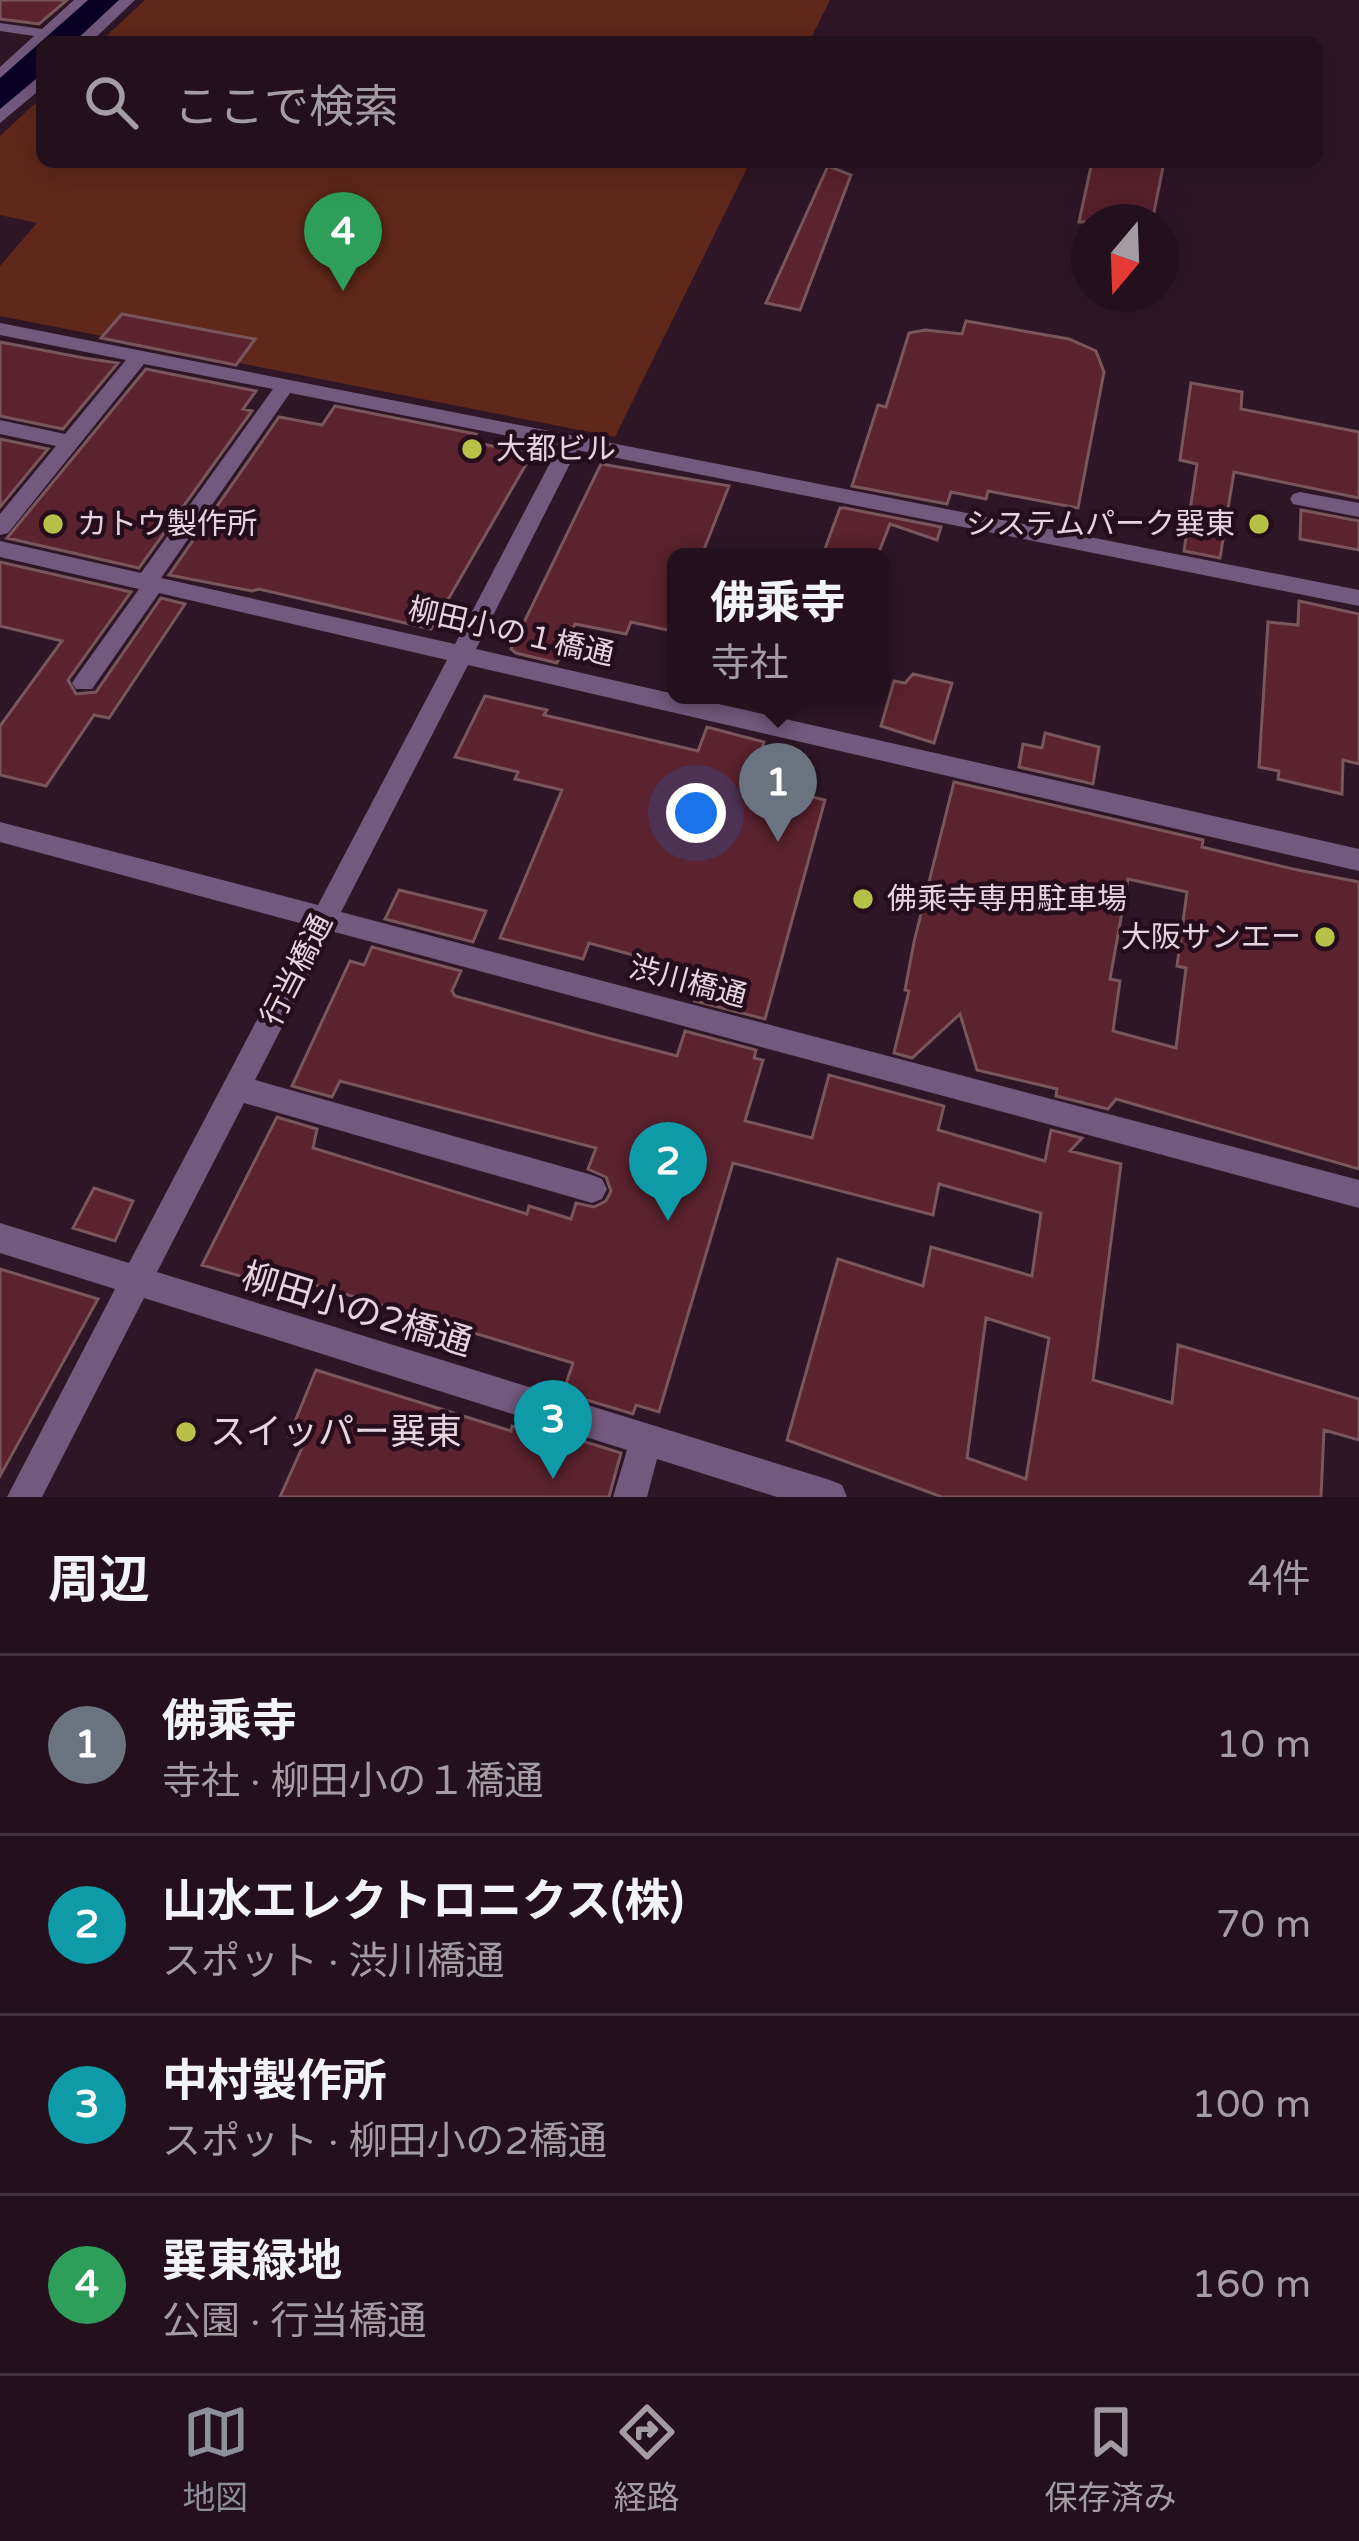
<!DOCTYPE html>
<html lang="ja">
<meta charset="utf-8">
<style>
:root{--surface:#23101c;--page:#2b1925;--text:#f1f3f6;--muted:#a39da3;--line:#40303b;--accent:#8c9099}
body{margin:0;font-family:"Varela Round","Noto Sans JP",sans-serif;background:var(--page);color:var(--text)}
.compass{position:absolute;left:1071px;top:204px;width:108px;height:108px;border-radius:50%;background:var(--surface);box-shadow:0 6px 30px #0003;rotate:199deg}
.you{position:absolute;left:696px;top:813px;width:42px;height:42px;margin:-30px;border:9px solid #fff;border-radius:50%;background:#1a73e8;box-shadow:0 0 0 18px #1a73e833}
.badge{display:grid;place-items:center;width:78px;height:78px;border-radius:50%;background:var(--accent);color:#fff;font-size:39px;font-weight:700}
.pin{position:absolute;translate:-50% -99px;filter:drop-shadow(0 3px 6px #0008)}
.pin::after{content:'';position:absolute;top:63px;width:42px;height:36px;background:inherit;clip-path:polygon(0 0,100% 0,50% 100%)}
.popup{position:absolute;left:667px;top:548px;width:222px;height:156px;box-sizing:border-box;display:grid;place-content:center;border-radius:18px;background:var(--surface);filter:drop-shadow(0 3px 9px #0005);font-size:39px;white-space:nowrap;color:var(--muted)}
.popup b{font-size:45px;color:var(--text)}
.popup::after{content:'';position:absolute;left:50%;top:100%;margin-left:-24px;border:24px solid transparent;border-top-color:var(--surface)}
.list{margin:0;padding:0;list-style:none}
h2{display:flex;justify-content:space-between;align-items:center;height:156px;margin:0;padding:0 48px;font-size:51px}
h2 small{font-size:39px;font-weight:400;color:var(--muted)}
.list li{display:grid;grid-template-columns:78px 1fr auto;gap:36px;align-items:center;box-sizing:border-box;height:180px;padding:0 48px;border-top:3px solid var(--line)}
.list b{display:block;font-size:45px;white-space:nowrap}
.list p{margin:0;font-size:39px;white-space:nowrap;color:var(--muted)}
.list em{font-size:39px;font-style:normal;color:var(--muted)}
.icon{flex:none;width:66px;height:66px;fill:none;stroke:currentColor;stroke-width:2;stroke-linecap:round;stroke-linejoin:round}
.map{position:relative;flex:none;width:1359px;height:1497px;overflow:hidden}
.search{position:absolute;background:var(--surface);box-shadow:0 6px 30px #0003;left:36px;right:36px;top:36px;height:132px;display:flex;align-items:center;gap:30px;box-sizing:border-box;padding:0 42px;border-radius:18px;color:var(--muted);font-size:45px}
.sheet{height:876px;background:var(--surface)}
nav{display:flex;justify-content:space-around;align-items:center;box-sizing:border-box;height:168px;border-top:3px solid var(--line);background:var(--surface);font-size:33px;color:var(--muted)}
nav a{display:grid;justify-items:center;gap:6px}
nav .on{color:var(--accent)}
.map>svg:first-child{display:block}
</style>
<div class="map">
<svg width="1359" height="1497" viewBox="0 0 1359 1497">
<rect width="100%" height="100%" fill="#2f1626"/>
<path fill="#60281b" d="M 145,0 L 830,0 L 809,42 L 100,42 Z
M 42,97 L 42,162 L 750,162 L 615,437 L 0,316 L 0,266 L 37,223 L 0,215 L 0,136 Z"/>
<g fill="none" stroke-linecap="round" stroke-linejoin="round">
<path fill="#0a0026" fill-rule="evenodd" d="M 77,0 L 125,0 L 84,42 L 42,42 L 42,81 L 17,105 L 0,109 L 0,70 L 26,46 L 35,44 L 41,32 Z"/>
</g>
<path fill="#5b222f" stroke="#79565c" stroke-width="3" fill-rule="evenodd" d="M 0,0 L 67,0 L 39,24 L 0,19 Z
M 1092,162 L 1164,162 L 1152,222 L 1079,222 Z
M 828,166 L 851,175 L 800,310 L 766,303 Z
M 122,314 L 211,331 L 255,339 L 236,365 L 101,338 Z
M 966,321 L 1069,339 L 1096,351 L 1104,372 L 1078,508 L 988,491 L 986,499 L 951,492 L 947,504 L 852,486 L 878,405 L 886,407 L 909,333 L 925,330 L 962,334 Z
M 0,342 L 84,358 L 118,363 L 63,429 L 0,416 Z
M 146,369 L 256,391 L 243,409 L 252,411 L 139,568 L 7,538 Z
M 1191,383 L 1242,392 L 1241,409 L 1359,432 L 1359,498 L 1234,472 L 1220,558 L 1184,551 L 1197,464 L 1180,460 Z
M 335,406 L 476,434 L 472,442 L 532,454 L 431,629 L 259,589 L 252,591 L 169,575 L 279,417 L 322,425 Z
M 0,439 L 48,449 L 0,507 Z
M 601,464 L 729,486 L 701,557 L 676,557 L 676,632 L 631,622 L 626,634 L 575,624 L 557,663 L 516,653 L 511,649 Z
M 840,508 L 845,508 L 941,527 L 937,540 L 890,524 L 877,557 L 822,557 Z
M 1301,510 L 1359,521 L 1359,550 L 1300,539 Z
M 0,562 L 131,592 L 68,680 L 76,694 L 96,692 L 161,598 L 185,604 L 109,718 L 94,715 L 46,786 L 0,775 L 0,726 L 62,641 L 0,626 Z
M 1299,601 L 1359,614 L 1359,764 L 1343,760 L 1342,794 L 1278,779 L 1279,771 L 1259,767 L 1268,622 L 1298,625 Z
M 913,674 L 952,683 L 934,743 L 881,726 L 894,681 L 905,683 Z
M 485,696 L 547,710 L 544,715 L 698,751 L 707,727 L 764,742 L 750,782 L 825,800 L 765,1019 L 695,1001 L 699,991 L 691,989 L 696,972 L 589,943 L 583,959 L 500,938 L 562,790 L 515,779 L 518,772 L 455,757 Z
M 1045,733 L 1099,747 L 1093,784 L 1019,767 L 1023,744 L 1042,748 Z
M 954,782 L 1203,840 L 1202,847 L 1293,869 L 1359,882 L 1359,1169 L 1116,1099 L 1108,1109 L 1056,1096 L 1057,1089 L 977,1070 L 960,1014 L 912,1058 L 894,1053 L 909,991 L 905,990 L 914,942 ZM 1128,879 L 1187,892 L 1177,966 L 1186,968 L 1176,1048 L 1113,1031 L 1120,981 L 1110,979 Z
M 399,890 L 486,911 L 473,942 L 385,919 Z
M 372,947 L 461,971 L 452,991 L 455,996 L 600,1036 L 677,1056 L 685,1031 L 756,1050 L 754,1058 L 763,1060 L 745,1121 L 812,1138 L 829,1075 L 944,1106 L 938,1130 L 1045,1161 L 1051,1130 L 1082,1138 L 1070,1151 L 1121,1164 L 1093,1380 L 1172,1403 L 1178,1345 L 1359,1399 L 1359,1440 L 1324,1430 L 1321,1497 L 942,1497 L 787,1440 L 838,1259 L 923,1286 L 931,1247 L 1032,1276 L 1041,1213 L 939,1184 L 933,1215 L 733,1163 L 659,1412 L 636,1405 L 633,1414 L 563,1393 L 573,1363 L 259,1268 L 254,1280 L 202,1265 L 277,1117 L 317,1129 L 313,1148 L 527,1214 L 529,1206 L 571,1219 L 576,1203 L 594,1207 L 606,1201 L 611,1191 L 606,1177 L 588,1169 L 596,1148 L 340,1081 L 332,1097 L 292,1086 L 350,961 L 364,965 ZM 986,1318 L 1049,1338 L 1026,1479 L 967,1458 Z
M 94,1188 L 133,1201 L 115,1241 L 73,1228 Z
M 0,1269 L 98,1299 L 0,1476 Z
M 316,1370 L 511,1431 L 512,1426 L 548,1438 L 551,1431 L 621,1453 L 609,1497 L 280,1497 L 305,1441 L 289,1436 Z"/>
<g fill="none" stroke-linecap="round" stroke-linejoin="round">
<path fill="#74597e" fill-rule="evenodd" d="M 74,0 L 88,0 L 0,78 L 0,67 L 34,36 L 0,31 L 0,23 L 42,29 Z"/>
<path fill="#74597e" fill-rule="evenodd" d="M 119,0 L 135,0 L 91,42 L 74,42 Z
M 42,74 L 42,88 L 0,123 L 0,109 Z
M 0,323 L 1359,590 L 1359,606 L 577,450 L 476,649 L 1359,849 L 1359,871 L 468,665 L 341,912 L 1359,1180 L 1359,1208 L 331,931 L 255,1080 L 592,1175 L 602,1179 L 607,1189 L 602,1199 L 592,1203 L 244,1103 L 157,1272 L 830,1480 L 842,1485 L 847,1497 L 777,1497 L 657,1459 L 647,1497 L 613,1497 L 627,1450 L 144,1298 L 42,1497 L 7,1497 L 115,1289 L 0,1253 L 0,1223 L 129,1263 L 307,925 L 0,842 L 0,822 L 318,905 L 447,660 L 159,593 L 92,689 L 76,689 L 72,683 L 76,677 L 139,589 L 0,557 L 0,541 L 141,573 L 273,389 L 144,364 L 8,533 L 0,535 L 0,514 L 56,446 L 0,434 L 0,420 L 65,434 L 126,360 L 0,335 ZM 290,393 L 559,446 L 455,644 L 161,578 Z
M 1300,492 L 1359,503 L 1359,517 L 1293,504 L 1290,499 L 1293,494 Z"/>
</g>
<g fill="#b7c148" stroke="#250d1c" stroke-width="4.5">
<circle cx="472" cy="449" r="12"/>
<circle cx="53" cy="524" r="12"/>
<circle cx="1259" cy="524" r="12"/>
<circle cx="863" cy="899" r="12"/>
<circle cx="1325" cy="937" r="12"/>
<circle cx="186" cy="1432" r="12"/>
</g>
<g text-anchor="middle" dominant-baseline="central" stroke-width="9" stroke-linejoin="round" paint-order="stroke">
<g font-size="30" fill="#e5d3dd" stroke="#250d1c" text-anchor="start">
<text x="496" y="449">大都ビル</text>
<text x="77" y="524">カトウ製作所</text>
<text x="1235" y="524" text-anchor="end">システムパーク巽東</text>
<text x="887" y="899">佛乘寺専用駐車場</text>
<text x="1301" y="937" text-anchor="end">大阪サンエー</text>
</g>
<g font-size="30" fill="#e5d3dd" stroke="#250d1c">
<text transform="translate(511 632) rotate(13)">柳田小の１橋通</text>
<text transform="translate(297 970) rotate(-63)">行当橋通</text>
<text transform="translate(688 982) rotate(15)">渋川橋通</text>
</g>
<g font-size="36" fill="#e5d3dd" stroke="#250d1c">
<text transform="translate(357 1310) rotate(17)">柳田小の2橋通</text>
</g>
<g font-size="36" fill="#e5d3dd" stroke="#250d1c" text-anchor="start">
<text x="210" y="1432">スイッパー巽東</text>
</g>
</g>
</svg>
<svg class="compass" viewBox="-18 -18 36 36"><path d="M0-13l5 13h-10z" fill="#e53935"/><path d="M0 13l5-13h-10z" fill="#a39da3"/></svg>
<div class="you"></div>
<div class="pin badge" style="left:778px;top:842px;background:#6b7280">1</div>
<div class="popup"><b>佛乘寺</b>寺社</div>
<div class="pin badge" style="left:668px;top:1221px;background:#0f9aa8">2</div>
<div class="pin badge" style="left:553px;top:1479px;background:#0f9aa8">3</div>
<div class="pin badge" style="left:343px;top:291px;background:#2e9e5b">4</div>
<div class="search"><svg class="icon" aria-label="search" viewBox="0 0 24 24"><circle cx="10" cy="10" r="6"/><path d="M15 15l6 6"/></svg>ここで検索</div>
</div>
<section class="sheet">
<h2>周辺<small>4件</small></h2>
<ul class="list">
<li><span class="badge" style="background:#6b7280">1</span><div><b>佛乘寺</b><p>寺社 · 柳田小の１橋通</p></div><em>10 m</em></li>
<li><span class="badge" style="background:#0f9aa8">2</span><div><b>山水エレクトロニクス(株)</b><p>スポット · 渋川橋通</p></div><em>70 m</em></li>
<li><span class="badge" style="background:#0f9aa8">3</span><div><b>中村製作所</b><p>スポット · 柳田小の2橋通</p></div><em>100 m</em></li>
<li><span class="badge" style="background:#2e9e5b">4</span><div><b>巽東緑地</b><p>公園 · 行当橋通</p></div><em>160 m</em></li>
</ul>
</section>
<nav>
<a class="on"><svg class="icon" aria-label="map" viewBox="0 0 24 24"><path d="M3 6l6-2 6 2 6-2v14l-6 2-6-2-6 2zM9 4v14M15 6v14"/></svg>地図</a>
<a><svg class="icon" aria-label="directions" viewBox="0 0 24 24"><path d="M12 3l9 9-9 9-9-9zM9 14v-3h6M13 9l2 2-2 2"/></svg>経路</a>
<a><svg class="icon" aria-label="saved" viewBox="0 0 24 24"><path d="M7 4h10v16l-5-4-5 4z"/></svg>保存済み</a>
</nav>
